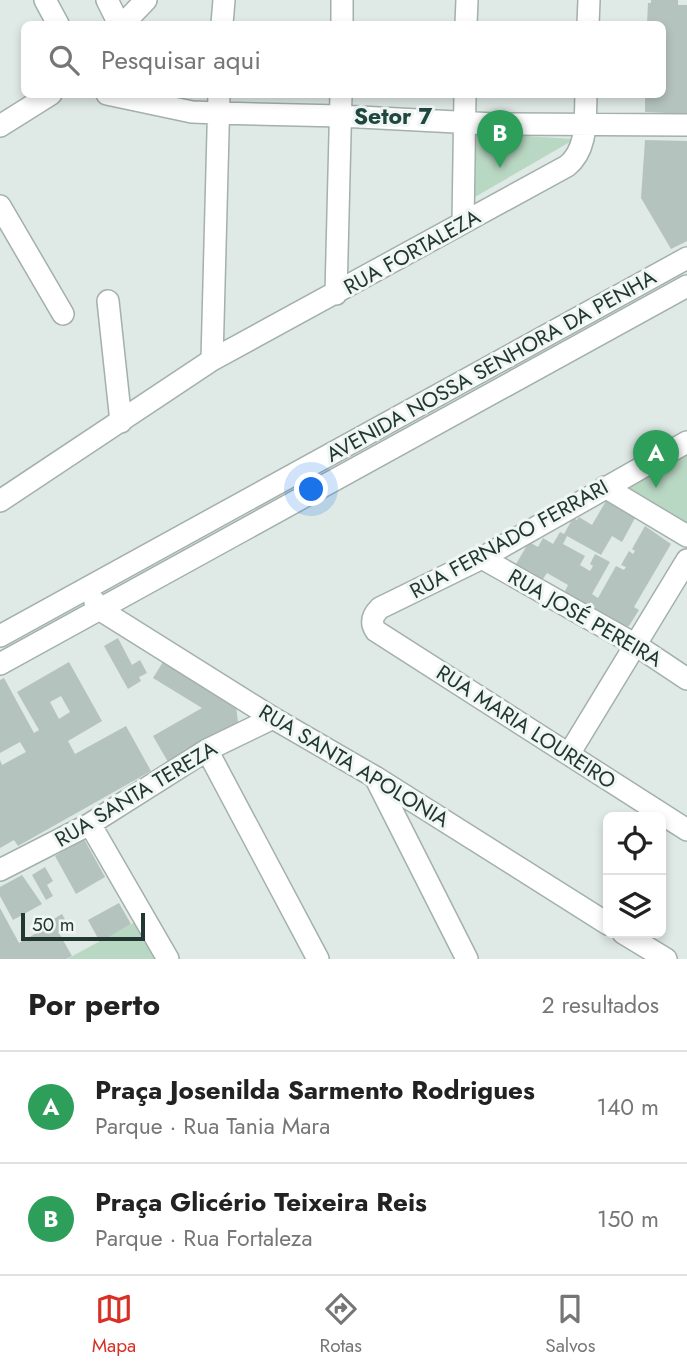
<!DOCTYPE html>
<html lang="pt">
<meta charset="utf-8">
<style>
:root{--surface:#fff;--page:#f2f2f2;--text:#222;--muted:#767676;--line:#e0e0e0;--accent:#d93025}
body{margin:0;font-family:Jost,sans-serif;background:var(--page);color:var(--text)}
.controls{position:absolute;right:21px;bottom:21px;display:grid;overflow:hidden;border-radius:10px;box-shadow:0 4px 10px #0003}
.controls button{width:63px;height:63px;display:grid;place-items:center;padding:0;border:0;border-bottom:2px solid var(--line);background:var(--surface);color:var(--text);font:35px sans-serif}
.scale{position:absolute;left:21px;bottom:18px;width:124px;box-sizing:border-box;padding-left:7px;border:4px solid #223732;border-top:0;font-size:19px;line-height:24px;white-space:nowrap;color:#223732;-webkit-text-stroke:5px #eff6f3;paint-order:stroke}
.you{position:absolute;left:312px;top:490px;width:24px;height:24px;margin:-18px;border:5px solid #fff;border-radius:50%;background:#1a73e8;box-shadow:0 0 0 10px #1a73e833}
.badge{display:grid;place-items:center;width:46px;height:46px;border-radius:50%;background:var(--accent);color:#fff;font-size:23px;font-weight:700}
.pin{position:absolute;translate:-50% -58px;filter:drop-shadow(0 2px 4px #0008)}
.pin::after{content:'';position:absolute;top:37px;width:24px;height:21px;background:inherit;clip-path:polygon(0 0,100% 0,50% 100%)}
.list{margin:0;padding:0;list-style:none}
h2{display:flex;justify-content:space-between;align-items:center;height:91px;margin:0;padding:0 28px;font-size:30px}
h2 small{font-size:23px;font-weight:400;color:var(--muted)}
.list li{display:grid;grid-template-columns:46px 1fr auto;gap:21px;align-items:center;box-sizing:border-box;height:112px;padding:0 28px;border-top:2px solid var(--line)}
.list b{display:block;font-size:26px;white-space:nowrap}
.list p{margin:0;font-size:23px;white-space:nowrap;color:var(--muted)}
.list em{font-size:23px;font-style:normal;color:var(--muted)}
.icon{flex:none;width:38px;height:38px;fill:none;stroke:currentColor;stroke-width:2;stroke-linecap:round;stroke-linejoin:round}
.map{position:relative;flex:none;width:687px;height:959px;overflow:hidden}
.search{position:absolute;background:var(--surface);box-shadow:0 4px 10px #0003;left:21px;right:21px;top:21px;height:77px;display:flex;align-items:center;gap:18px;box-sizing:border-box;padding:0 24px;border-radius:10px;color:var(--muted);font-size:26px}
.sheet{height:315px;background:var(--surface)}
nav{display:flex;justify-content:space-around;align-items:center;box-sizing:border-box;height:98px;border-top:2px solid var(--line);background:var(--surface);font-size:19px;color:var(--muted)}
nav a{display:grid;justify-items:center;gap:4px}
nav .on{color:var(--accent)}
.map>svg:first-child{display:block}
</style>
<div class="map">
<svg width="687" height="959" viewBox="0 0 687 959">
<rect width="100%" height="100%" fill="#dfe9e5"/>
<path fill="#b9d8c3" d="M 476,133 L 575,139 L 475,197 Z
M 687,450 L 687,525 L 625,490 L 627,484 Z
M 137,921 L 159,959 L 67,959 Z"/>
<path fill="#b5c3be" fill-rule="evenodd" d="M 651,0 L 678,0 L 678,5 L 687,5 L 687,114 L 645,112 L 645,94 L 662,94 L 662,24 L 647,24 L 648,3 L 651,3 Z
M 645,140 L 687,141 L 687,241 L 671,249 L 641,198 Z
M 606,501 L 635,518 L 622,542 L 612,536 L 601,555 L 567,536 L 563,544 L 585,556 L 580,565 L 590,571 L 593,566 L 590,564 L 595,554 L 610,562 L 592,594 L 598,598 L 616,566 L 624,570 L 626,567 L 621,565 L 629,551 L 633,554 L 635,551 L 632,549 L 645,526 L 671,544 L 634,607 L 639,610 L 629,626 L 621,628 L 563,595 L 568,585 L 547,573 L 543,579 L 516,564 L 529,542 L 538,547 L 543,538 L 553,544 L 560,532 L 564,534 L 573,518 L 577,520 L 579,517 L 592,525 Z
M 118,638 L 132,665 L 140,660 L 147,673 L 139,677 L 141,681 L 128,689 L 104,646 Z
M 69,662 L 102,721 L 68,741 L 75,754 L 126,726 L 151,771 L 18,846 L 14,840 L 0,848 L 0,760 L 2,765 L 26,752 L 20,742 L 0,753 L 0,680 L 4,678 L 34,733 L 39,730 L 17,692 ZM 61,696 L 70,712 L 59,719 L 50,702 Z
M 163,662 L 236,706 L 238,722 L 168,762 L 153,736 L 202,708 L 153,678 Z
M 84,839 L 105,877 L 76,894 L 55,856 Z
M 45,867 L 53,881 L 47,885 L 53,896 L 46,900 L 32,875 Z
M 22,875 L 42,904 L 13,920 L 0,896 L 0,887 Z
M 119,903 L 131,924 L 100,942 L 88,920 Z
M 0,908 L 19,943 L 54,923 L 52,920 L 62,914 L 69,927 L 59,933 L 72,956 L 66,959 L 0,959 Z"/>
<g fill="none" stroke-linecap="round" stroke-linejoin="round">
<g stroke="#a3b0ac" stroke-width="24">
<path id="minor" d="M 45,0 L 58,24
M 107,0 L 119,24
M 123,24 L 146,0
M 222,24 L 224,0
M 342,24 L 342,0
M 466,24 L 467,0
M 588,24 L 589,0
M 107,94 L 192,112 L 218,113 L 341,116 L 494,124 L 687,125
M 0,126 L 51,94
M 0,206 L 63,314
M 463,223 L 465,94
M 336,294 L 341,94
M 108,301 L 121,422
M 212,360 L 219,94
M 687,442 L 482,558 L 380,608 C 372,616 370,622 376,631 L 687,830
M 605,487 L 687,536
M 0,501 L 212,360 L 567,166 C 588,149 585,120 586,94
M 482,558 L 636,645 L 687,679
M 95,602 L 99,609 L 273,718 L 375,777 L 608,924
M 0,636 L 687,258
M 0,664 L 687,286
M 207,750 L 318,959
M 569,754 L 687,560
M 375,777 L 467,959
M 90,824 L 168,959
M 0,870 L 90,824 L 207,750 L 273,718
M 623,933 L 666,959"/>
</g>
<use href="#minor" stroke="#fff" stroke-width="21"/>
</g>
<g text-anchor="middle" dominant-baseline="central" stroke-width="6" stroke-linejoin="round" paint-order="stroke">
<g font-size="21" fill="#223732" stroke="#eff6f3">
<text transform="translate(412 252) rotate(-29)">RUA FORTALEZA</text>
<text transform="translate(491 366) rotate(-29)">AVENIDA NOSSA SENHORA DA PENHA</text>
<text transform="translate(509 539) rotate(-29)">RUA FERNADO FERRARI</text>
<text transform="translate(585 618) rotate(30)">RUA JOSÉ PEREIRA</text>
<text transform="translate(526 727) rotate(33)">RUA MARIA LOUREIRO</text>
<text transform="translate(354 766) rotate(31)">RUA SANTA APOLONIA</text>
<text transform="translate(136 794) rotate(-31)">RUA SANTA TEREZA</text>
</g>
<g font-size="23" font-weight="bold" fill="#20473f" stroke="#eff6f3">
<text x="393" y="116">Setor 7</text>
</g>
</g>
</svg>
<div class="controls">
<button><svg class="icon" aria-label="locate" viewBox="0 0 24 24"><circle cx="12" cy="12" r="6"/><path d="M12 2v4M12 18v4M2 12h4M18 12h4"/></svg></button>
<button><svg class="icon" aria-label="layers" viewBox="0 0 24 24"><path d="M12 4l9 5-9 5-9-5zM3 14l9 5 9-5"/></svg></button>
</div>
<div class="scale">50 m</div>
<div class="you"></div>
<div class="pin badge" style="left:656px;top:488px;background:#2e9e5b">A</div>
<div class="pin badge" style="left:500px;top:168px;background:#2e9e5b">B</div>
<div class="search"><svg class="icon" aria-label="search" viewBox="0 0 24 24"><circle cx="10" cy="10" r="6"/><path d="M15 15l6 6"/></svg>Pesquisar aqui</div>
</div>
<section class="sheet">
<h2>Por perto<small>2 resultados</small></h2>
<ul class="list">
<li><span class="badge" style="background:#2e9e5b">A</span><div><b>Praça Josenilda Sarmento Rodrigues</b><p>Parque · Rua Tania Mara</p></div><em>140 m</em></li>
<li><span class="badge" style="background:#2e9e5b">B</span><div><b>Praça Glicério Teixeira Reis</b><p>Parque · Rua Fortaleza</p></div><em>150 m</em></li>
</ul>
</section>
<nav>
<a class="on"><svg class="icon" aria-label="map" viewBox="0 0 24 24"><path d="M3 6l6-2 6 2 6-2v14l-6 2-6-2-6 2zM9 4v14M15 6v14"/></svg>Mapa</a>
<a><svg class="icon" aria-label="directions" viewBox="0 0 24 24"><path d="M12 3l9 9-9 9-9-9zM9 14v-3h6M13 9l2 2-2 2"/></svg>Rotas</a>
<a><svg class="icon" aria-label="saved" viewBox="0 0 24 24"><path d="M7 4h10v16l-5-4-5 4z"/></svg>Salvos</a>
</nav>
